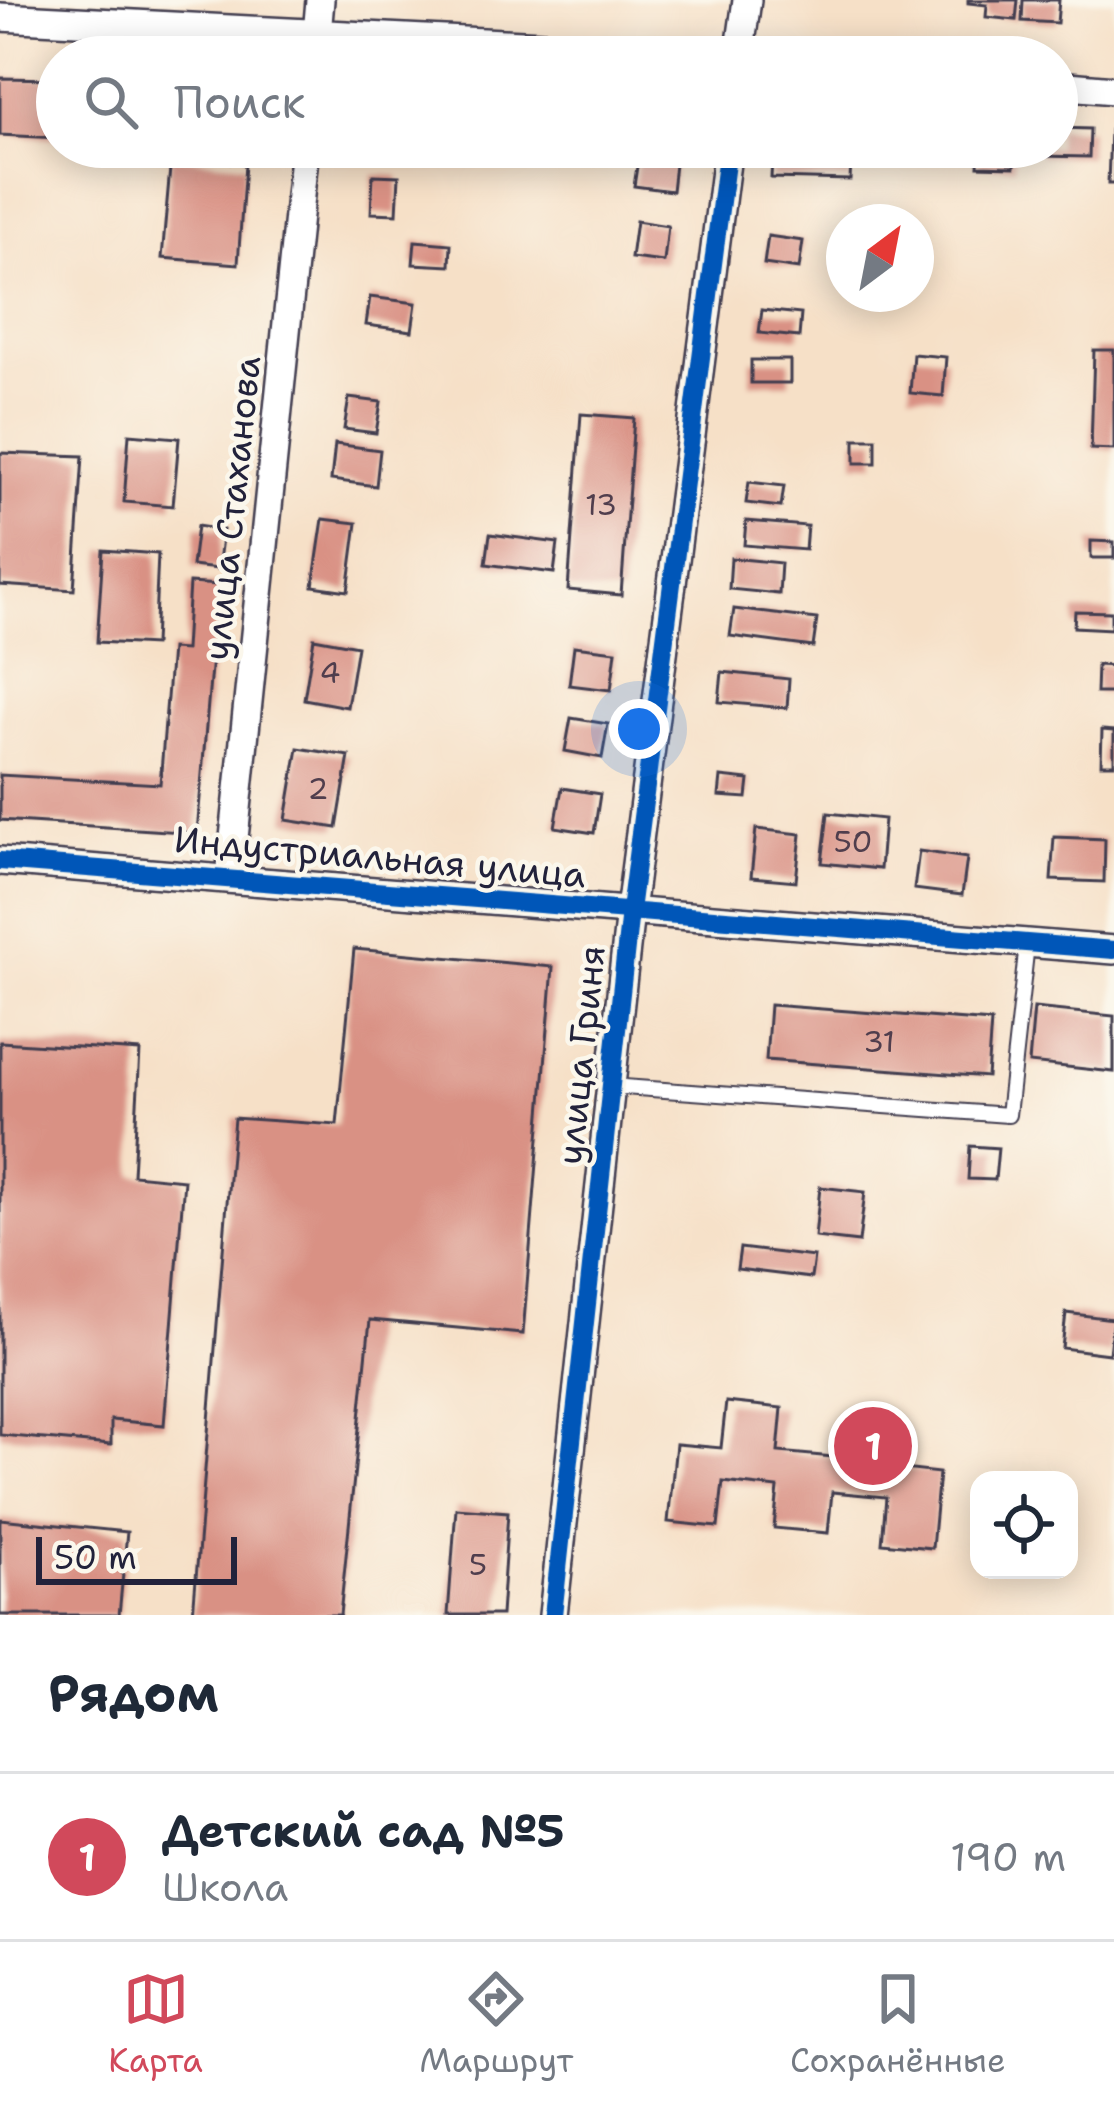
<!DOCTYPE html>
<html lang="ru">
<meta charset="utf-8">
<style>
:root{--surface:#fff;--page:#f2f2f3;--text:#1f2937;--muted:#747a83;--line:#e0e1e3;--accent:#d1495b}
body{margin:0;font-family:"Shantell Sans",sans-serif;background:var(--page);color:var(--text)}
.controls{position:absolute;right:36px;bottom:36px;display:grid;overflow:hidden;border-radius:24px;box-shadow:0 6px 30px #0003}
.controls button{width:108px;height:108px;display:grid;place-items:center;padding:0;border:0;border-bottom:3px solid var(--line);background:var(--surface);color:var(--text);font:60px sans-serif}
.compass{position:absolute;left:826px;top:204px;width:108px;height:108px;border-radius:50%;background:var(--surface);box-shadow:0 6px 30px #0003;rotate:32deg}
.scale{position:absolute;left:36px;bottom:30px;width:201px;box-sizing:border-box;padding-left:12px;border:6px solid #22223b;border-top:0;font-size:33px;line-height:42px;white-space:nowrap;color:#22223b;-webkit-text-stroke:9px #fbf7ec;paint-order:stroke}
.you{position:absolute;left:639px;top:729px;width:42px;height:42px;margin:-30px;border:9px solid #fff;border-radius:50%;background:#1a73e8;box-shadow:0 0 0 18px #1a73e833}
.badge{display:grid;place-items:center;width:78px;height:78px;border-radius:50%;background:var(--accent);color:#fff;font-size:39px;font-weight:700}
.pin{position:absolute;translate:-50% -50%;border:6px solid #fff;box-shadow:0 3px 12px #0006}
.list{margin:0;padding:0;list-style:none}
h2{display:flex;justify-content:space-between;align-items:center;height:156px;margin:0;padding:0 48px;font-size:51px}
h2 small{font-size:39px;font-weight:400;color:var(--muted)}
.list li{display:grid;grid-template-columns:78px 1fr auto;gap:36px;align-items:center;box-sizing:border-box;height:168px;padding:0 48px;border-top:3px solid var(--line)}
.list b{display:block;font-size:45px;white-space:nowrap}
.list p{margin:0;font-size:39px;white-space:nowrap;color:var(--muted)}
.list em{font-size:39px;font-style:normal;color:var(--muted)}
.icon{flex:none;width:66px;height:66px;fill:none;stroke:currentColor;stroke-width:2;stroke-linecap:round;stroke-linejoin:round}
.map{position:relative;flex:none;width:1114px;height:1615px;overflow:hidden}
.search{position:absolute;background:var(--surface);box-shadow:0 6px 30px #0003;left:36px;right:36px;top:36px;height:132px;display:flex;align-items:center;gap:30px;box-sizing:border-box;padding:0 42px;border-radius:66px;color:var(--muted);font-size:45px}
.sheet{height:324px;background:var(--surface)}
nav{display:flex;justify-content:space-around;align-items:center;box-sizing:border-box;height:168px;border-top:3px solid var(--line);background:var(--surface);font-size:33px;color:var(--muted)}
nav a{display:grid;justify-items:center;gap:6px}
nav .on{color:var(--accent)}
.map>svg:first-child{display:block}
</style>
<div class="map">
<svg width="1114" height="1615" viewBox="0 0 1114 1615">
<rect width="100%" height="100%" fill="#fbf7ec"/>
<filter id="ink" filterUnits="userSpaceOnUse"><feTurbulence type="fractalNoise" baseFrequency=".00833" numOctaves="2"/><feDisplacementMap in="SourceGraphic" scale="24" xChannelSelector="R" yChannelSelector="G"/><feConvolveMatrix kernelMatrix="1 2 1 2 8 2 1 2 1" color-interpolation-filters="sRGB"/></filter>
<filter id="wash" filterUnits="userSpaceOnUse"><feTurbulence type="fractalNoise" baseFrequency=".004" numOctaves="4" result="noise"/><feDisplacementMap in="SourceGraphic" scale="48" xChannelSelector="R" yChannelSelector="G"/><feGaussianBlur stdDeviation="2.7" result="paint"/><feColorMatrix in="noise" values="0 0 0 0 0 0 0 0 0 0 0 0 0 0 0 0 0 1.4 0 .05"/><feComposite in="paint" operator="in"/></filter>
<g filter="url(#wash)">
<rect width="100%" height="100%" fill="#f6e0c7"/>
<g id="blocks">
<path fill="#d99184" d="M 968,0 L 1018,0 L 1016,20 L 986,17 L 987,5 L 968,3 Z
M 1023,0 L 1059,0 L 1057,23 L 1022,21 Z
M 0,78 L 57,79 L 57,138 L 0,135 Z
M 1057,128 L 1090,129 L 1089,157 L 1039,156 L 1040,147 L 1057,147 Z
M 1110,130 L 1114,130 L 1114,184 L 1108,184 Z
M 646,147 L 679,147 L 678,156 L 645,151 Z
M 979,147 L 1015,147 L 1014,167 L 978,166 Z
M 171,157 L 245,164 L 238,264 L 162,258 Z
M 772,158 L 851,161 L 850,180 L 771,178 Z
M 638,160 L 675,164 L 672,191 L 634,186 Z
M 373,175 L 399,176 L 397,214 L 371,213 Z
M 636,221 L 668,226 L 664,262 L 631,258 Z
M 768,236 L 803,241 L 799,269 L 764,264 Z
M 415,241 L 451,244 L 450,266 L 413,264 Z
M 370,297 L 416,303 L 412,331 L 366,325 Z
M 762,310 L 801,314 L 799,337 L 759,333 Z
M 1094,350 L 1114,350 L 1114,450 L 1091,449 Z
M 913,354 L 946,357 L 943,396 L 910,393 Z
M 751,360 L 790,360 L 790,383 L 751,383 Z
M 349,398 L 381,402 L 376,433 L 344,429 Z
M 581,414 L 634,418 L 621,595 L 568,590 Z
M 129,434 L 179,438 L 173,506 L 124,502 Z
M 855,439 L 876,439 L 876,463 L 855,463 Z
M 335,444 L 380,450 L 376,486 L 331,480 Z
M 0,453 L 83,456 L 74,590 L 0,585 Z
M 749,482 L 784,486 L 781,507 L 746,503 Z
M 323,519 L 357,523 L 348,591 L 313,586 Z
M 746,521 L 807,526 L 805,550 L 744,545 Z
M 197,526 L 223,530 L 218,569 L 192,566 Z
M 490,534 L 558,543 L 554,573 L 486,564 Z
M 1091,541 L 1114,542 L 1114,558 L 1091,558 Z
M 103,550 L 158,554 L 154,645 L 97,642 Z
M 731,558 L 781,563 L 779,594 L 729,589 Z
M 189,583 L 218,585 L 197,833 L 0,820 L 0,775 L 160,784 L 171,649 L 185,650 Z
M 734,609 L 817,619 L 813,647 L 730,636 Z
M 1075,611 L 1111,612 L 1111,629 L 1074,627 Z
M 314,638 L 357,646 L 347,707 L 304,699 Z
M 574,646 L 616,651 L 611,690 L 569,685 Z
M 1097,665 L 1114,666 L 1114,693 L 1096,693 Z
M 722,672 L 789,679 L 787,708 L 719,702 Z
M 571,718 L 608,724 L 602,758 L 565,751 Z
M 1102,730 L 1114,731 L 1114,764 L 1101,764 Z
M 298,748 L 349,756 L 337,828 L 286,820 Z
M 721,777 L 749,780 L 747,798 L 719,796 Z
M 562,788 L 600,794 L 594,833 L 555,827 Z
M 828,813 L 884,819 L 880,869 L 822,863 Z
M 756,829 L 801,834 L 796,881 L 751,877 Z
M 1054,837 L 1105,839 L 1104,882 L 1051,880 Z
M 919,851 L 967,858 L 962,895 L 914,889 Z
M 354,949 L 553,967 L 523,1334 L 370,1320 L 340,1615 L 193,1615 L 234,1118 L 337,1125 Z
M 770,1005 L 991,1022 L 987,1077 L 766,1060 Z
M 1034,1008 L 1114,1016 L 1114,1072 L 1029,1063 Z
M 0,1042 L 140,1051 L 133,1175 L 184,1180 L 164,1425 L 111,1420 L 111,1445 L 0,1435 Z
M 970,1146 L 998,1148 L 995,1180 L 968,1179 Z
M 820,1187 L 865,1192 L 859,1242 L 815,1237 Z
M 740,1248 L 814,1257 L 811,1278 L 737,1269 Z
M 1066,1313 L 1113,1319 L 1109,1354 L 1062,1348 Z
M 726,1402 L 782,1408 L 778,1452 L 845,1458 L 849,1417 L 898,1422 L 894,1468 L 939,1473 L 932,1548 L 882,1543 L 886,1497 L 832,1492 L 828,1533 L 774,1528 L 778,1488 L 723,1482 L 718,1527 L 668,1522 L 676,1444 L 721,1448 Z
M 456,1508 L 508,1512 L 501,1615 L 448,1615 Z
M 0,1519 L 127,1532 L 119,1615 L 0,1615 Z"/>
</g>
</g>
<g filter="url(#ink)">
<use href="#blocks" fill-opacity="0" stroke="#423e50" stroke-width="3"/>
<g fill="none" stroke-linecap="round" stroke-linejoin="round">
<g stroke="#423e50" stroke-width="18">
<path id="service" d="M 610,1086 L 1008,1115 L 1027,944"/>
</g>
<g stroke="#423e50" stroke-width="32">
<path id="minor" d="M 0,17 L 774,57
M 315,57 L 320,0
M 739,57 L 747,0
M 1057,85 L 1114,90
M 0,861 L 1114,950
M 230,877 L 305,147
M 553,1615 L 630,911 L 728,147"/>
</g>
<use href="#service" stroke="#fff" stroke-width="14"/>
<use href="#minor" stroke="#fff" stroke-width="27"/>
<g stroke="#fbf7ec" stroke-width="26">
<path id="cycleway" d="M 0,861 L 1114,950
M 553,1615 L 630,911 L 728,147"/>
</g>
<use href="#cycleway" stroke="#0057b8" stroke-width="18"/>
</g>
</g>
<g text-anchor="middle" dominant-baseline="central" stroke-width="9" stroke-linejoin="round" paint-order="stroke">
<g font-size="30" fill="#503e4d">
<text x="601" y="504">13</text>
<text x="330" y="672">4</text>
<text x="318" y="788">2</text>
<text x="853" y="841">50</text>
<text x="879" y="1041">31</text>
<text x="478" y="1564">5</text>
</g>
<g font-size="36" fill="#22223b" stroke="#fbf7ec">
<text transform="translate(232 508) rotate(-84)">улица Стаханова</text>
<text transform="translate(380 857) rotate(5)">Индустриальная улица</text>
<text transform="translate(581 1055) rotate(-84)">улица Гриня</text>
</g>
</g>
</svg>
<div class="controls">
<button><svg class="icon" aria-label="locate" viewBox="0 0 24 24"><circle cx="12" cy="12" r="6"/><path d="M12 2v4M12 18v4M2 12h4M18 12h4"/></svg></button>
</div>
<svg class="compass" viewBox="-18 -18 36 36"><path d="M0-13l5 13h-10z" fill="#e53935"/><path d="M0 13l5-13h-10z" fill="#747a83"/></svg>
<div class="scale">50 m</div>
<div class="you"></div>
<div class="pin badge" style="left:873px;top:1446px">1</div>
<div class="search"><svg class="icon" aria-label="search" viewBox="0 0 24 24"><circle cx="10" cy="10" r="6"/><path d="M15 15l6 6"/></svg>Поиск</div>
</div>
<section class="sheet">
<h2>Рядом<small></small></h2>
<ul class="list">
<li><span class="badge">1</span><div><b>Детский сад №5</b><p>Школа</p></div><em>190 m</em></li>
</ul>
</section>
<nav>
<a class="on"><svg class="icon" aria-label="map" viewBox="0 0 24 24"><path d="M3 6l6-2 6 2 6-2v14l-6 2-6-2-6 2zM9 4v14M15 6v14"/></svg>Карта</a>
<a><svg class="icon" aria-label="directions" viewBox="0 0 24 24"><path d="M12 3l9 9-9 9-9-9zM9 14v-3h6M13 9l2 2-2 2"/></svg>Маршрут</a>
<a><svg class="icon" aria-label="saved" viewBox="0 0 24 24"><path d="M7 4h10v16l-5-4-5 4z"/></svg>Сохранённые</a>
</nav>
